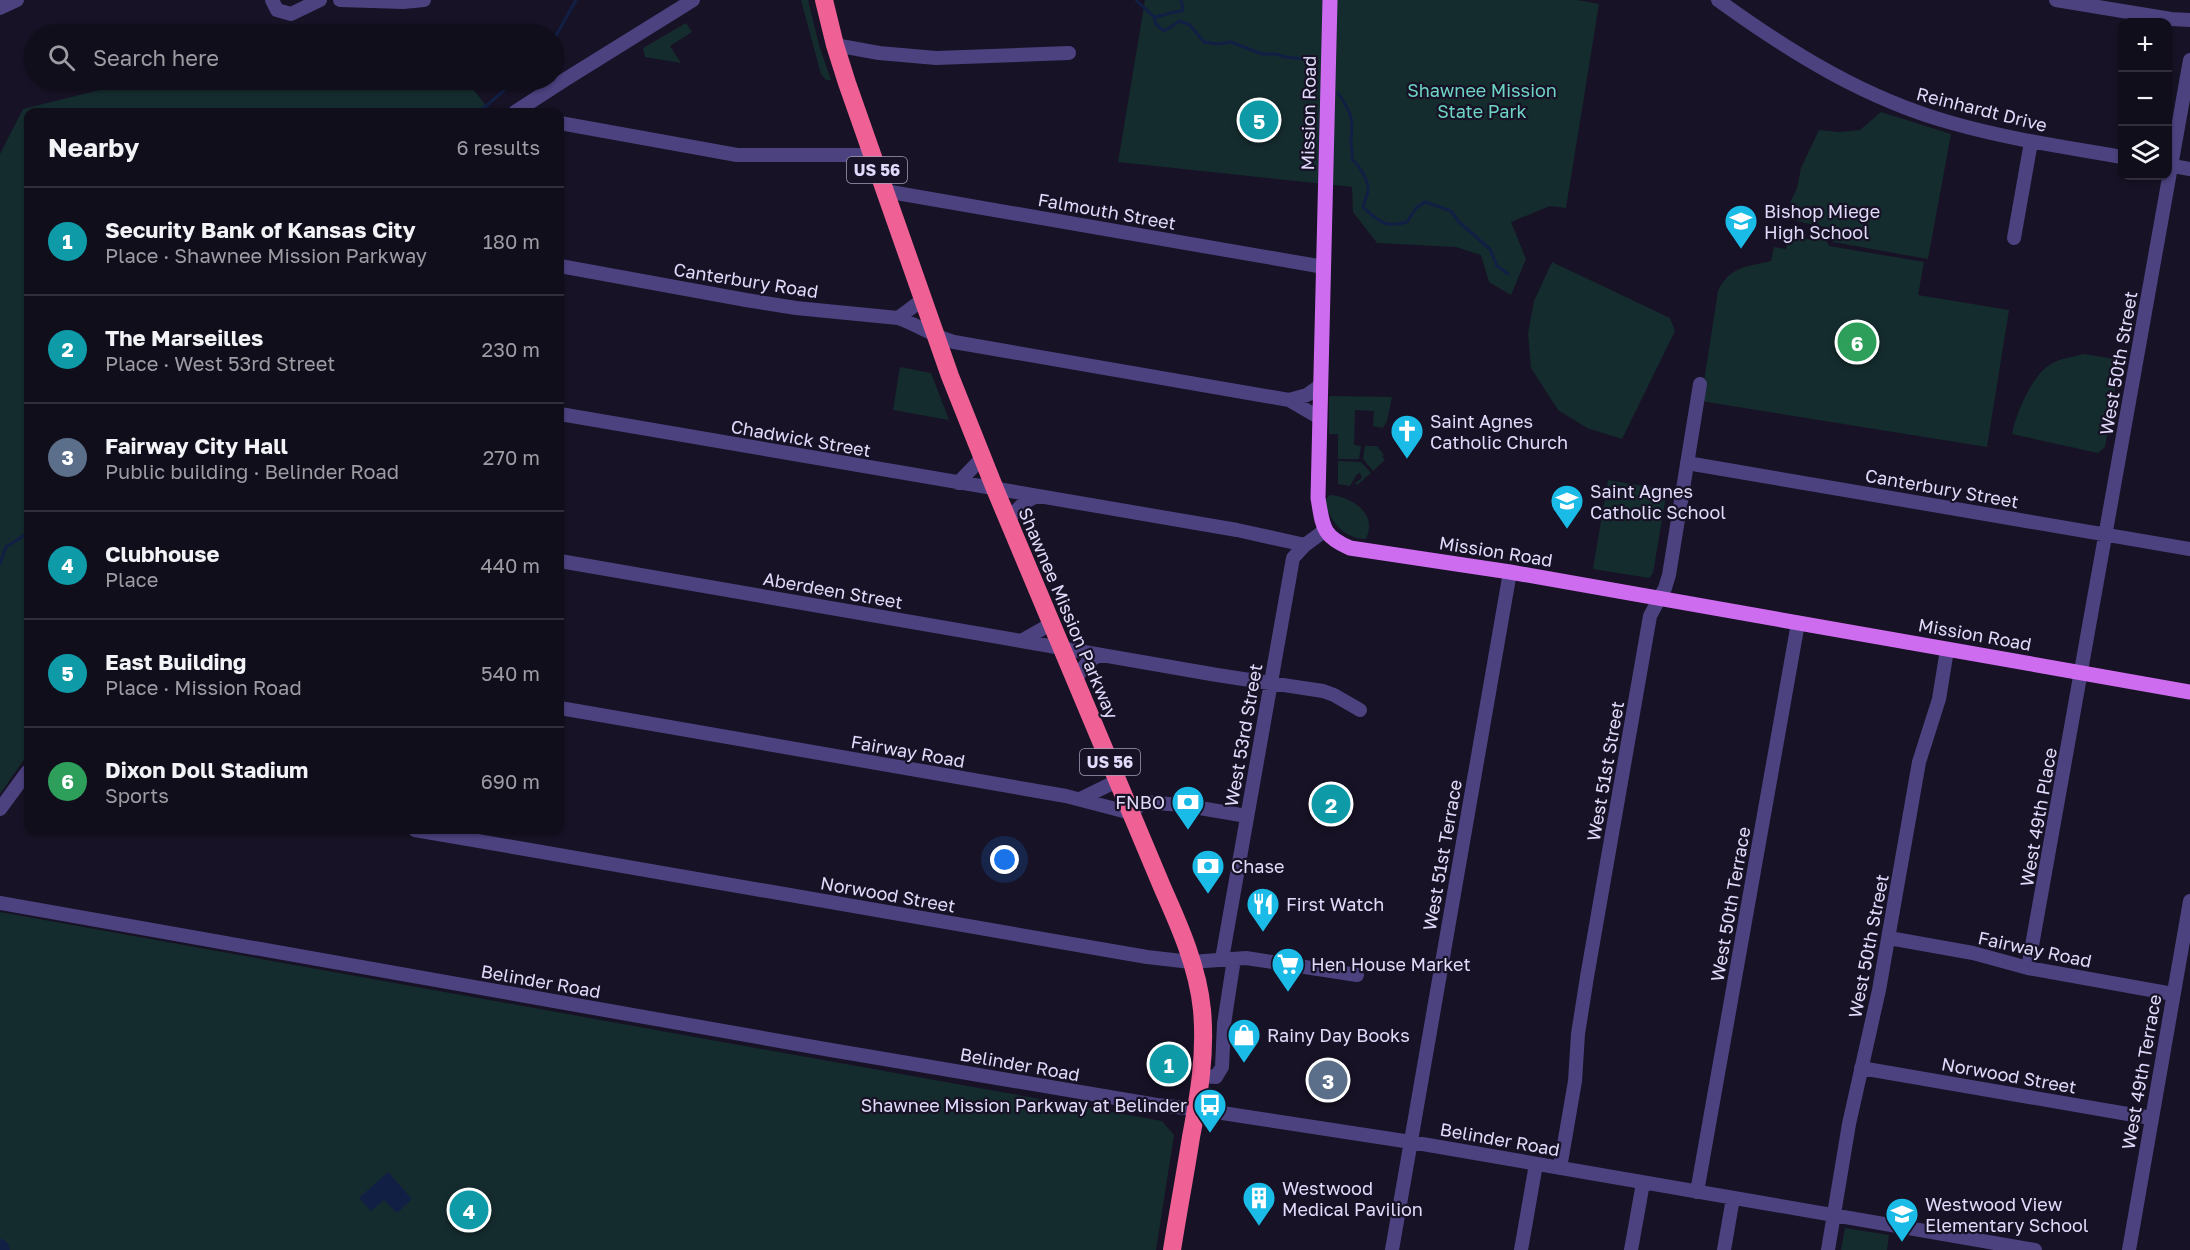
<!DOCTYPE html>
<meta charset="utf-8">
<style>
:root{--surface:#110e1c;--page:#1a1725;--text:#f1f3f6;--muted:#9c9ca3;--line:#302e3b;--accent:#0b8043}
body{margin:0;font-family:"Golos Text",sans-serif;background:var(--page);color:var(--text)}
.controls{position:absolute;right:18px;top:18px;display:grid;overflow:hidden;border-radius:12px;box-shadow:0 2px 4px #0004}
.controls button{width:54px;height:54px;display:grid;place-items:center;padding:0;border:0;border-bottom:2px solid var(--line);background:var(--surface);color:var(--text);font:30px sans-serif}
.you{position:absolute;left:1005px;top:860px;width:21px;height:21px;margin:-15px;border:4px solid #fff;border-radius:50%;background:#1a73e8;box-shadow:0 0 0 9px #1a73e833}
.badge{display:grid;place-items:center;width:39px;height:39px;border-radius:50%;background:var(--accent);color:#fff;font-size:20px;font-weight:700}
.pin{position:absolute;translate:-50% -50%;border:3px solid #fff;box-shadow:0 2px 6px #0006}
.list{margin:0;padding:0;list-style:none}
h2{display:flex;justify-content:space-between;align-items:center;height:78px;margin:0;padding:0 24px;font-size:26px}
h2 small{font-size:20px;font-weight:400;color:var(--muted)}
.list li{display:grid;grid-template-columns:39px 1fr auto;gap:18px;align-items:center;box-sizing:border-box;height:108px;padding:0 24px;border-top:2px solid var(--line)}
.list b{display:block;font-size:22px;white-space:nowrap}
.list p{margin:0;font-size:20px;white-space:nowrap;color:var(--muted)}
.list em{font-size:20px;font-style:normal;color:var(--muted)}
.icon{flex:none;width:33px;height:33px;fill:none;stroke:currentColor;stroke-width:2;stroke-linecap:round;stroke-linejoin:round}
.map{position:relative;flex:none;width:2190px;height:1250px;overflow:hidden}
.search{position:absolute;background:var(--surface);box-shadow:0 2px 4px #0004;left:24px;top:24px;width:540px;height:66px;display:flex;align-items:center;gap:15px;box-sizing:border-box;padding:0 21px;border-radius:33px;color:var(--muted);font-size:22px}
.panel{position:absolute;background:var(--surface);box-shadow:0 2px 4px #0004;left:24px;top:108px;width:540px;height:726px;border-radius:12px}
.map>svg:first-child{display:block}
</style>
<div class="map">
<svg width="2190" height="1250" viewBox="0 0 2190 1250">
<rect width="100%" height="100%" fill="#171225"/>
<path fill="#152c2e" d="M 801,0 L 808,0 L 819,45 L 831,80 L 826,80 L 821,74 Z
M 1145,0 L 1577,0 L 1599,4 L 1566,208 L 1550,206 L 1511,222 L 1526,259 L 1511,295 L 1489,282 L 1481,255 L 1456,247 L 1377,243 L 1353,212 L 1352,187 L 1118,162 Z
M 686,23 L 692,32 L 670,46 L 681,63 L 645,57 L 643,48 Z
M 319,80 L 466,80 L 491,112 L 28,112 L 28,754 L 0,794 L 0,154 L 23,109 L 132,82 L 241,85 Z
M 1881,112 L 1951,134 L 1928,259 L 1833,242 L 1829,228 L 1797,221 L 1798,210 L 1790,203 L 1797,188 L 1801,168 L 1819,130 L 1839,132 L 1860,130 Z
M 1816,228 L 1826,229 L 1825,238 L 1829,246 L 1924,262 L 1918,295 L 2009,310 L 1987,447 L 1701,401 L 1718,291 C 1730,266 1747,267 1771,261 L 1774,247 L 1786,249 L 1789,236 L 1814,240 Z
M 1552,262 L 1670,318 L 1675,331 L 1622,439 L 1587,428 L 1558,410 L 1531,368 L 1528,333 L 1534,301 Z
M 2084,354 L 2120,360 L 2105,447 L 2098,453 L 2012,434 C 2016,413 2032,375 2051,364 C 2061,358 2073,357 2084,354 Z
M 900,367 L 931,373 L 949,420 L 893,410 Z
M 1331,396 L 1392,397 L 1387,421 L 1383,428 L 1373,426 L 1374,411 L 1355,410 L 1354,445 L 1361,446 L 1359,459 L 1338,459 L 1338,434 L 1329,434 L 1329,397 Z
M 1365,446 L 1377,446 L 1384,455 L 1382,456 L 1385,460 L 1373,471 L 1363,459 Z
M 1338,461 L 1361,462 L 1371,473 L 1357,485 L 1355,483 L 1362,478 L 1360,473 L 1357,474 L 1350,486 L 1338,484 Z
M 1608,480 L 1667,490 L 1653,573 L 1649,578 L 1593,569 Z
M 1330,495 C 1352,497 1378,513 1366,539 C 1344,539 1329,521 1325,500 Z
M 0,912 L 1162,1121 L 1174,1135 L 1156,1250 L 0,1250 Z
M 1845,1228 L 1889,1235 L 1887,1250 L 1841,1250 Z"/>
<path fill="#121f44" d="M 388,1172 L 412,1199 L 397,1213 L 384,1200 L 371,1211 L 359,1198 Z"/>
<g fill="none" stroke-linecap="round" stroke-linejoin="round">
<path stroke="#121f44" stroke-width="3" d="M 1136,0 L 1154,17 C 1163,16 1171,12 1182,11 L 1183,9 L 1181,0
M 1154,17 L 1156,24 L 1164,31 L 1180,21 L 1190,25 L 1204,42 L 1218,44 L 1231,42 L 1262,54 L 1276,54 L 1285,57 L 1312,60 L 1317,72
M 554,39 L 576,0
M 1338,93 C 1352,114 1353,116 1351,142 C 1351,148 1353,153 1352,160 C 1358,163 1369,182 1368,189 C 1368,195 1364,201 1363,207 C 1380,222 1384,228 1407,222 L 1416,208 L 1425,202 L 1451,211 L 1459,222 L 1490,249 L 1497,266 L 1508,274
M 479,112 L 516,80
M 0,564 L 6,547 L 28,533"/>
<path stroke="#121f44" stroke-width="18" d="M 0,1248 L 1,1250"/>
<path stroke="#4b427f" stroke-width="14" d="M 272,0 L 277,10 L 291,14 L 320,0
M 340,0 L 403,2 L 424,0
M 1718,0 C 1790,52 1865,99 1952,123 C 2008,139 2065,147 2122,157
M 2056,0 L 2171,19 L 2190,20
M 0,8 L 17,0
M 835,45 L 879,53 L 936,58 L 1069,53
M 515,112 L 566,79 L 693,0
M 560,123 L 737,155 L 872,155
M 2168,165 L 2190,169
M 885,191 L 1324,267
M 2014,238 L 2031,142
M 560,266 L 746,300 L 796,308 L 898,318 L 922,300
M 898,318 C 918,325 933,336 954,342 L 1289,400 L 1320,418
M 1289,400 L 1307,395 L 1321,385
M 560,414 L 1237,530 L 1305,545
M 1687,463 L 2190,549
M 958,483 L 982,458
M 1007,520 L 1025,502 L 1037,496
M 560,561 L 1217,675 L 1323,691 L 1334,695 L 1360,710
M 1021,641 L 1051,624
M 1075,681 C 1082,668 1087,660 1101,655
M 560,708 L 1066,796 L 1131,813 L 1143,802 L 1182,805 L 1247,816
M 1080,799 L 1117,781
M 0,809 L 28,771
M 415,830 L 1147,957 L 1191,962 L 1246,958 L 1357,975
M 0,903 L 825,1049 L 1157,1105 L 1196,1109 L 1411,1142 L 2035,1250
M 1889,938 L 1973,953 L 2028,968 L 2173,994
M 1222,959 L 1293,558 L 1305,545 L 1324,531
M 2028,968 L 2190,60
M 1861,1068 L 2151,1118
M 1201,1076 L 1216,1077 L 1222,1067 L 1224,1024 L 1234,959
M 1560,1168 L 1575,1081 L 1578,1034 L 1587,977 L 1650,616 L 1665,588 L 1669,575 L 1700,384
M 1697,1192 L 1798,623
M 1392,1250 L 1510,572
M 1521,1250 L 1536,1164
M 1631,1250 L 1643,1183
M 1724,1250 L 1733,1198
M 1828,1250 L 1849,1124 L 1879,990 L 1919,762 L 1939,699 L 1947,650
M 2129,1250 L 2190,901"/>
<path stroke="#ce6cf0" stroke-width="15" d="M 1330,0 L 1318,498 C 1323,527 1322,536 1350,548 L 1510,572 L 2190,692"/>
<path stroke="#ef6195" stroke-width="18" d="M 824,0 L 835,45 L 847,83 L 950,376 L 995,489 L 1163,889 C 1180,927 1198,968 1202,1010 C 1206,1054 1199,1095 1191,1137 C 1185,1175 1178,1212 1172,1250"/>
</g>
<defs>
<g id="school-pin" transform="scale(1.725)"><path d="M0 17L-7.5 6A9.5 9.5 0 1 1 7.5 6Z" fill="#1abbe7" stroke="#171225"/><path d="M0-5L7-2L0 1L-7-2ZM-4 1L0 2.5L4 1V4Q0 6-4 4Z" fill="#fff"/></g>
<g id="church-pin" transform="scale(1.725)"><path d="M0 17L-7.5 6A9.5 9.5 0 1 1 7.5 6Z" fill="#1abbe7" stroke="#171225"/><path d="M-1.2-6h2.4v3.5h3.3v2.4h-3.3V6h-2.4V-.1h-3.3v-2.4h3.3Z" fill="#fff"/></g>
<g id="bank-pin" transform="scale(1.725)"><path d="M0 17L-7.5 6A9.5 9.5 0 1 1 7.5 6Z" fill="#1abbe7" stroke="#171225"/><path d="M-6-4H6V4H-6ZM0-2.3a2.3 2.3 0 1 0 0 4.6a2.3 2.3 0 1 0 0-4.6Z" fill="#fff"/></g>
<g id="restaurant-pin" transform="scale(1.725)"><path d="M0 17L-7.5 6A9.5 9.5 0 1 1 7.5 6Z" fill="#1abbe7" stroke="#171225"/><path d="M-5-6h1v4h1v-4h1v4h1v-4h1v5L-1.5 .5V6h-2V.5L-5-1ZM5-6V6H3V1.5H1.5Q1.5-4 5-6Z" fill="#fff"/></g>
<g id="supermarket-pin" transform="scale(1.725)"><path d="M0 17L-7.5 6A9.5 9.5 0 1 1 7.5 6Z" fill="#1abbe7" stroke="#171225"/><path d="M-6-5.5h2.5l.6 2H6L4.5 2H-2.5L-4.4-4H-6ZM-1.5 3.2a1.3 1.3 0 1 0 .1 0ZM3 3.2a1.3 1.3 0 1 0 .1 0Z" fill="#fff"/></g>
<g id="shop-pin" transform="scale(1.725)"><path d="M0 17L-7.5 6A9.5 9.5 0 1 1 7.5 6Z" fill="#1abbe7" stroke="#171225"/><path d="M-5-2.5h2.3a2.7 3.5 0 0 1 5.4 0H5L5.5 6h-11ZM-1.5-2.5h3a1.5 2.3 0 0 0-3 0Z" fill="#fff"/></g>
<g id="bus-pin" transform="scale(1.725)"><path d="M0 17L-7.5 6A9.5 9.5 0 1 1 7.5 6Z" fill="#1abbe7" stroke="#171225"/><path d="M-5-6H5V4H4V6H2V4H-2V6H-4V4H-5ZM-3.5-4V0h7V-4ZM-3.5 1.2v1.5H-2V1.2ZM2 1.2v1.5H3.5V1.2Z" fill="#fff"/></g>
<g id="building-pin" transform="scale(1.725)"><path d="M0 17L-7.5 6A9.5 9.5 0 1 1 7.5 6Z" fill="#1abbe7" stroke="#171225"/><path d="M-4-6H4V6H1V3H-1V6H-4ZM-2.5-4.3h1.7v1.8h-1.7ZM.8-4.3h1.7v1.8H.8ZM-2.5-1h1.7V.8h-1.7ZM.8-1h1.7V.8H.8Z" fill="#fff"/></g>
</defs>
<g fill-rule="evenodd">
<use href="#school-pin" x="1741" y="221"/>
<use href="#church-pin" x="1407" y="431"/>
<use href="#school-pin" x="1567" y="501"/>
<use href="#bank-pin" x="1188" y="802"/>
<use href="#bank-pin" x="1208" y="866"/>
<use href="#restaurant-pin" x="1263" y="904"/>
<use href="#supermarket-pin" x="1288" y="964"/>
<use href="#shop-pin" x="1244" y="1035"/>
<use href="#bus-pin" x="1210" y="1105"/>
<use href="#building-pin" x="1259" y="1198"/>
<use href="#school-pin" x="1902" y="1214"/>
</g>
<g text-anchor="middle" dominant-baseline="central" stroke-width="4.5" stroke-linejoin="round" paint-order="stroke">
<g fill="#171225" stroke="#a49ebb" stroke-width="1.5">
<rect x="847" y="157" width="60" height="26" rx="4.5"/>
<rect x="1080" y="749" width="60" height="26" rx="4.5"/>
</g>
<g font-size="16" font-weight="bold" fill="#e1dafb">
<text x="877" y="170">US 56</text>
<text x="1110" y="762">US 56</text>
</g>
<g font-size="18" fill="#6dd4c6" stroke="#171225">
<text x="1482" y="90">Shawnee Mission<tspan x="1482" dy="21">State Park</tspan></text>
</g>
<g font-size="18" fill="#e1dafb" stroke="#171225">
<text transform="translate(1982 109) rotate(14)">Reinhardt Drive</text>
<text transform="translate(1308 113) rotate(-89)">Mission Road</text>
<text transform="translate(1107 211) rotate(10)">Falmouth Street</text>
<text transform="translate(746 280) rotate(9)">Canterbury Road</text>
<text transform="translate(2118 363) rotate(-80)">West 50th Street</text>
<text transform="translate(801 438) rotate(10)">Chadwick Street</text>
<text transform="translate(1942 488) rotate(10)">Canterbury Street</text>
<text transform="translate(1496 551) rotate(9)">Mission Road</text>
<text transform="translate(833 590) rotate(10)">Aberdeen Street</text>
<text transform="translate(1069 613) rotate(67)">Shawnee Mission Parkway</text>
<text transform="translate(1975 634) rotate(10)">Mission Road</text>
<text transform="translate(1243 735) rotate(-80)">West 53rd Street</text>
<text transform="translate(908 751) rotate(10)">Fairway Road</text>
<text transform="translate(1605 771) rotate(-80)">West 51st Street</text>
<text transform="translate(2038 817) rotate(-80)">West 49th Place</text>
<text transform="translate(1442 855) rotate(-80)">West 51st Terrace</text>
<text transform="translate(888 894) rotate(10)">Norwood Street</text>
<text transform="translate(1730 904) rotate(-80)">West 50th Terrace</text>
<text transform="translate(1868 946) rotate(-79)">West 50th Street</text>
<text transform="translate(2035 949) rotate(12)">Fairway Road</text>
<text transform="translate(541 981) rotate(10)">Belinder Road</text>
<text transform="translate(1020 1064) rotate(10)">Belinder Road</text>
<text transform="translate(2141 1072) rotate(-80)">West 49th Terrace</text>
<text transform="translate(2009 1075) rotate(10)">Norwood Street</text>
<text transform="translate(1500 1139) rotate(10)">Belinder Road</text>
</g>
<g font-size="18" fill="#e1dafb" stroke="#171225" text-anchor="start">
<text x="1764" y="211">Bishop Miege<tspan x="1764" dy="21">High School</tspan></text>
<text x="1430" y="421">Saint Agnes<tspan x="1430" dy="21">Catholic Church</tspan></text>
<text x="1590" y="491">Saint Agnes<tspan x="1590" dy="21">Catholic School</tspan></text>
<text x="1165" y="802" text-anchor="end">FNBO</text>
<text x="1231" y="866">Chase</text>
<text x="1286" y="904">First Watch</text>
<text x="1311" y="964">Hen House Market</text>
<text x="1267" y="1035">Rainy Day Books</text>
<text x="1187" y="1105" text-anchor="end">Shawnee Mission Parkway at Belinder</text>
<text x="1282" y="1188">Westwood<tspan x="1282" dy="21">Medical Pavilion</tspan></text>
<text x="1925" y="1204">Westwood View<tspan x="1925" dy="21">Elementary School</tspan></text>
</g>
</g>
</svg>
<div class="controls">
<button>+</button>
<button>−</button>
<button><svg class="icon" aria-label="layers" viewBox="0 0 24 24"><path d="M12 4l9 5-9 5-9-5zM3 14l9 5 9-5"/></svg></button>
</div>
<div class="you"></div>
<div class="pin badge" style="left:1169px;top:1064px;background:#0f9aa8">1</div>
<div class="pin badge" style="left:1331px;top:804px;background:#0f9aa8">2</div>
<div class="pin badge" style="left:1328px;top:1080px;background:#5c6f8a">3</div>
<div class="pin badge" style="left:469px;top:1210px;background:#0f9aa8">4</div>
<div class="pin badge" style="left:1259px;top:120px;background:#0f9aa8">5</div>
<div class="pin badge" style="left:1857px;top:342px;background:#2e9e5b">6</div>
<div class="search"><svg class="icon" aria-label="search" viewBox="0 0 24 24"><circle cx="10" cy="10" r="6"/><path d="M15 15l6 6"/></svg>Search here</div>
<section class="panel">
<h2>Nearby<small>6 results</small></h2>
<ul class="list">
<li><span class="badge" style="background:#0f9aa8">1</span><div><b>Security Bank of Kansas City</b><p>Place · Shawnee Mission Parkway</p></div><em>180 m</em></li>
<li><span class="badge" style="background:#0f9aa8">2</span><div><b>The Marseilles</b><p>Place · West 53rd Street</p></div><em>230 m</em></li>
<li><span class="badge" style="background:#5c6f8a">3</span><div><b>Fairway City Hall</b><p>Public building · Belinder Road</p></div><em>270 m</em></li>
<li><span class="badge" style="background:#0f9aa8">4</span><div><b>Clubhouse</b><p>Place</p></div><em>440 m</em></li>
<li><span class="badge" style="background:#0f9aa8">5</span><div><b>East Building</b><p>Place · Mission Road</p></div><em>540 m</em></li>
<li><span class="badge" style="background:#2e9e5b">6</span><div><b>Dixon Doll Stadium</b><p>Sports</p></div><em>690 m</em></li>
</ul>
</section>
</div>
